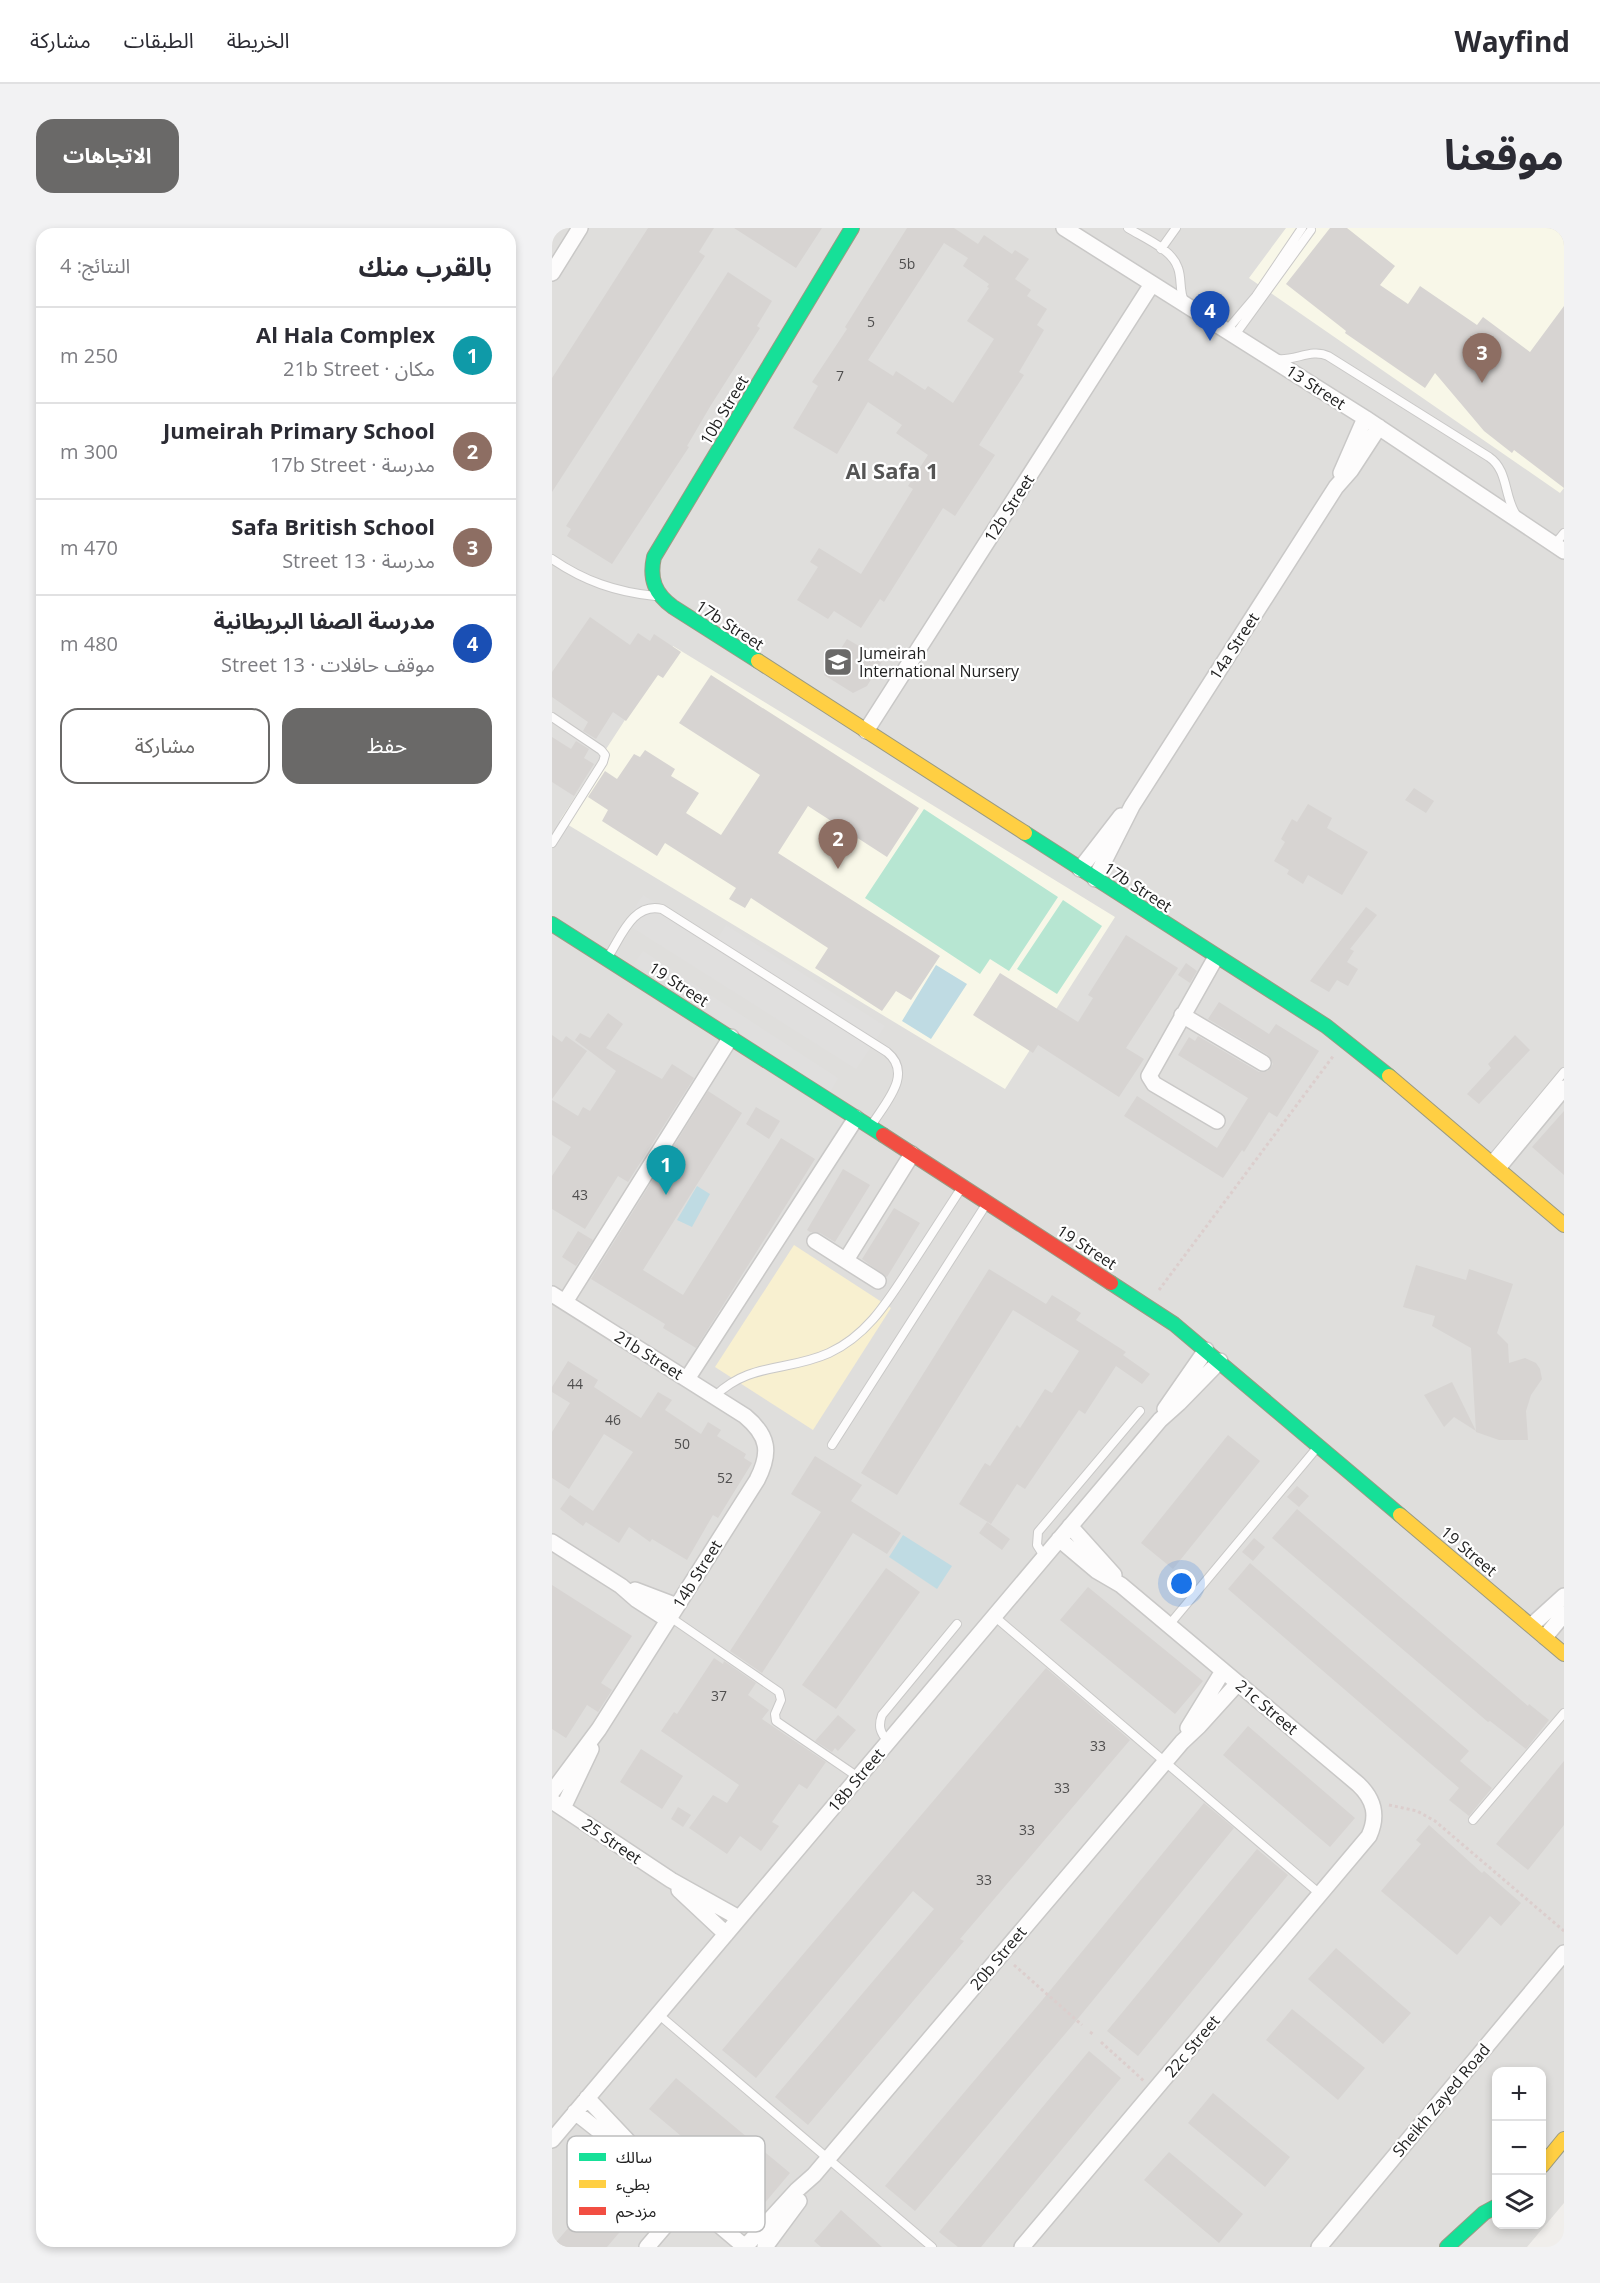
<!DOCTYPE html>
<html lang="ar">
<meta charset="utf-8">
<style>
:root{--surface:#fff;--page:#f2f2f3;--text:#2b2b33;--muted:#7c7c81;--line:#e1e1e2;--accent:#6a6968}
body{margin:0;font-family:"Open Sans","Noto Sans Arabic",sans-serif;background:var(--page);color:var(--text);direction:rtl}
.controls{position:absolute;right:18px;bottom:18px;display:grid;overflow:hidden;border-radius:12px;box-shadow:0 3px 9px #0003}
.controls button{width:54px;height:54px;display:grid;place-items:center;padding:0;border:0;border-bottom:2px solid var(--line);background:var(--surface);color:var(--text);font:30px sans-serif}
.you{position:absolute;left:630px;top:1356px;width:21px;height:21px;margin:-15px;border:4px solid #fff;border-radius:50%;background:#1a73e8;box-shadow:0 0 0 9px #1a73e833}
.badge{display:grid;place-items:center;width:39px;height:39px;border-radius:50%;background:var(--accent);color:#fff;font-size:20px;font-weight:700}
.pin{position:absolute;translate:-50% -50px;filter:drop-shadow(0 2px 3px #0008)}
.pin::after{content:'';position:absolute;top:32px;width:21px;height:18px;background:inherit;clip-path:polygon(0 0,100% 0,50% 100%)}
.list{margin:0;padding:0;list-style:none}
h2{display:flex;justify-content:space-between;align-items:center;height:78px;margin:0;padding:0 24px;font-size:26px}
h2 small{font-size:20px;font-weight:400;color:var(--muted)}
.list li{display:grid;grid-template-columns:39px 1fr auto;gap:18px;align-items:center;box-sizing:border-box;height:96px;padding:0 24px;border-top:2px solid var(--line)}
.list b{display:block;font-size:22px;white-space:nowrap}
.list p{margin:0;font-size:20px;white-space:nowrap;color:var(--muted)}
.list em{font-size:20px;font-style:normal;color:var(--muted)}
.actions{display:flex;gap:12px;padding:18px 24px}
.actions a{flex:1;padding:14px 0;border:2px solid var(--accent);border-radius:18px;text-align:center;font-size:21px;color:var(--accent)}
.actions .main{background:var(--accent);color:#fff}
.icon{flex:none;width:33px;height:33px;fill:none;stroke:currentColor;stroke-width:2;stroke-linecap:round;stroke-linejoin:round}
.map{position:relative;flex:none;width:1012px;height:2019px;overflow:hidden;direction:ltr;border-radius:18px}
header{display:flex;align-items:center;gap:36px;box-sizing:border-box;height:84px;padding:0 30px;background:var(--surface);border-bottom:2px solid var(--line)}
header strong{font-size:28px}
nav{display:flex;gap:33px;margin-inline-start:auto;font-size:21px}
.intro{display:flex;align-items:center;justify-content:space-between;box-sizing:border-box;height:144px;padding:0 36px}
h1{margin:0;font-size:42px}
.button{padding:15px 27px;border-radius:18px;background:var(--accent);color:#fff;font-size:21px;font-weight:700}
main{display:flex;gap:36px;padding:0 36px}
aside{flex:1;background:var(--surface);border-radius:18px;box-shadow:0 3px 9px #0003}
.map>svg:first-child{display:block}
</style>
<header>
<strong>Wayfind</strong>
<nav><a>الخريطة</a><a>الطبقات</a><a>مشاركة</a></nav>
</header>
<div class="intro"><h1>موقعنا</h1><a class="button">الاتجاهات</a></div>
<main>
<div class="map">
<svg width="1012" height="2019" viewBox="0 0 1012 2019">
<rect width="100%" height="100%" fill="#f0eeeb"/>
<path fill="#dfdedc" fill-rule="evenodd" d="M 0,0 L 1012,0 L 1012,1975 L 975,2019 L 0,2019 ZM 945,1844 L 990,1844 L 990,1996 L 945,1996 Z"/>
<path fill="#f8f7e8" d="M 734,0 L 1012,0 L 1012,260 L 1008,265 L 697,50 Z
M 121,418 L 563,689 L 453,861 L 8,592 Z"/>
<path fill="#f8f0d0" d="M 242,1017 L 339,1080 L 261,1202 L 163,1139 Z"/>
<path fill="#b7e6d2" d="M 372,581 L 506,669 L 457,743 L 438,731 L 428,746 L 313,670 Z
M 511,672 L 550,698 L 505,766 L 465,741 Z"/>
<path fill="#e0dfde" d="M 91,667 L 164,713 L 174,697 L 333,798 L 304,841 L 73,695 Z
M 91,723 L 286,850 L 278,864 L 82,736 Z"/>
<path fill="#bfdbe3" d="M 384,737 L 415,756 L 379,811 L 350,793 Z
M 145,958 L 158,966 L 140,999 L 125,992 Z
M 351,1307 L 400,1338 L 385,1361 L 337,1329 Z"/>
<path fill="#d7d4d2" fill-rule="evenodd" d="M 96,0 L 162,0 L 147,24 L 153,28 L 0,264 L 0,150 Z
M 182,0 L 270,0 L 244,40 Z
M 355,0 L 402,0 L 426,16 L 432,7 L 460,26 L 463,22 L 477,31 L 463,51 L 479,62 L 475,68 L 495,81 L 485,97 L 492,102 L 467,144 L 472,147 L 427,217 L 443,227 L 403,288 L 391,280 L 332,374 L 328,371 L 309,400 L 282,383 L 276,391 L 245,372 L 266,339 L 258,334 L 267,320 L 309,346 L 361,261 L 356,258 L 376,227 L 344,205 L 350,197 L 316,174 L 285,226 L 241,200 L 266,158 L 260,154 L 295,101 L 293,99 ZM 392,15 L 416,30 L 411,38 L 437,56 L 435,59 L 437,60 L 415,93 L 442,111 L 401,175 L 376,158 L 373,162 L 344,143 L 341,148 L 316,132 Z
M 778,0 L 795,0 L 843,38 L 828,57 L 856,76 L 868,58 L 925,97 L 931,89 L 978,124 L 1012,78 L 1012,260 L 962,222 L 960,225 L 932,203 L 883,145 L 873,160 L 793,105 L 794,103 L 789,99 L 734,56 Z
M 176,44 L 220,73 L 205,98 L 208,100 L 159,177 L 135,218 L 137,219 L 60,336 L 15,308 L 19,301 L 14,298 Z
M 38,389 L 78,417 L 86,405 L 98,413 L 102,406 L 129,424 L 111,450 L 106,447 L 74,493 L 61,484 L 44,511 L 31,503 L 36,494 L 0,469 L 0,444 Z
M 295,411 L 331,432 L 315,458 L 301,465 L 272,447 Z
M 159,447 L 367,580 L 335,629 L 256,578 L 226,625 L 388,728 L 359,772 L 344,763 L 330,783 L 263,740 L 276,720 L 199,670 L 193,680 L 177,671 L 184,660 L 113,615 L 105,628 L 50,593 L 56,582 L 36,569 L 53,543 L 65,551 L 82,526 L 88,529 L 93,522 L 123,541 L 119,548 L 147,565 L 134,585 L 169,607 L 208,547 L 127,495 Z
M 0,509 L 19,521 L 24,513 L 37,521 L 32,530 L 42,536 L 22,568 L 0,554 Z
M 862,560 L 882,573 L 874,585 L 853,572 Z
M 756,576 L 780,590 L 775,600 L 816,624 L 790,667 L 756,647 L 751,656 L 735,646 L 737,642 L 722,633 L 733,614 L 729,611 L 740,591 L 745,594 Z
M 814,679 L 825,687 L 798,721 L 802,723 L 795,734 L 806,741 L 796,758 L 785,752 L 777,764 L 758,753 Z
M 574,707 L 626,740 L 574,820 L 592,831 L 567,869 L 486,817 L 481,825 L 421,787 L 448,745 L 526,794 L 541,770 L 536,767 Z
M 634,735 L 645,743 L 638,755 L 626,747 Z
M 667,774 L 717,806 L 724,796 L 767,823 L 725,889 L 717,884 L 692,924 L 690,922 L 671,950 L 572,888 L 585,868 L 665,920 L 696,870 L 626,827 L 637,809 L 643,813 L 646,808 L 707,844 L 716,843 L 721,836 L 716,827 L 656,791 Z
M 56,785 L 71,796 L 54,820 L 110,851 L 120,836 L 142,850 L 76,954 L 66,948 L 33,1001 L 0,981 L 0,948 L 19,919 L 0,907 L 0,872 L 26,888 L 31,879 L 38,883 L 64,843 L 23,812 L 28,805 L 38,810 Z
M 0,807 L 10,814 L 14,808 L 35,823 L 0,871 Z
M 963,807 L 978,822 L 927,876 L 915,866 L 939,840 L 936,836 Z
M 156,863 L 190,885 L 91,1042 L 131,1067 L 229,910 L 263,931 L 144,1120 L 111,1100 L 113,1096 L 39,1051 Z
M 204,879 L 228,893 L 217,911 L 194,896 Z
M 1012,883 L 1012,947 L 980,919 Z
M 291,941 L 318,957 L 283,1014 L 268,1005 L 258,1004 L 255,1002 Z
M 342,980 L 368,995 L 335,1049 L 310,1031 Z
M 26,1003 L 41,1012 L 24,1038 L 10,1029 Z
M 864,1037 L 914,1052 L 917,1041 L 961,1056 L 945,1105 L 956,1116 L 957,1135 L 973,1130 L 984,1135 L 988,1141 L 990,1151 L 979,1167 L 974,1183 L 976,1212 L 947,1212 L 924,1204 L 919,1120 L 880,1098 L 883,1088 L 851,1079 Z
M 437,1041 L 494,1076 L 500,1067 L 529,1085 L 524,1092 L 574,1124 L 571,1127 L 598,1146 L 590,1156 L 564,1138 L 533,1186 L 527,1182 L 473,1261 L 465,1256 L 439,1296 L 407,1276 L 433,1235 L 438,1238 L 465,1197 L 468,1200 L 493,1161 L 500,1165 L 527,1123 L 461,1082 L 345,1267 L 309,1245 Z
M 16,1133 L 46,1152 L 42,1159 L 89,1190 L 106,1164 L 120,1172 L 113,1182 L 149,1206 L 156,1194 L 169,1202 L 165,1208 L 194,1226 L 192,1230 L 200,1235 L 166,1290 L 161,1287 L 135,1332 L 100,1311 L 98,1314 L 77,1299 L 67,1315 L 34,1294 L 31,1298 L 8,1281 L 18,1267 L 41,1283 L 81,1224 L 52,1206 L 17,1261 L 0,1250 L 0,1204 L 18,1175 L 0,1164 L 0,1159 Z
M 900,1154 L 924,1203 L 902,1189 L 892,1199 L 872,1167 Z
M 676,1207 L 708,1233 L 621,1341 L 589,1315 Z
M 263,1228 L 310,1257 L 299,1273 L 349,1305 L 335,1326 L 301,1305 L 210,1445 L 178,1423 L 269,1284 L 239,1266 Z
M 745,1258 L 757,1268 L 747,1279 L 735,1269 Z
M 745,1281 L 976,1478 L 977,1476 L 997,1492 L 974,1521 L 938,1493 L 936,1494 L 720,1310 Z
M 435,1294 L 458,1311 L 450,1322 L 427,1305 Z
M 702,1310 L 713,1319 L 701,1333 L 690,1324 Z
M 698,1335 L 917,1523 L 908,1533 L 940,1560 L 917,1588 L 897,1572 L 907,1560 L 676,1361 Z
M 334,1340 L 368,1364 L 284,1481 L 250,1457 Z
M 0,1357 L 80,1408 L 49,1455 L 60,1462 L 46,1484 L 35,1477 L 14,1510 L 0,1501 Z
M 536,1359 L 651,1453 L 623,1486 L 508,1392 Z
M 162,1430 L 171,1436 L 172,1433 L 204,1455 L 196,1467 L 217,1482 L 210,1491 L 274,1534 L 255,1561 L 247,1556 L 220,1594 L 227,1598 L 209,1623 L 188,1608 L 175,1626 L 137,1600 L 161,1567 L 175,1575 L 187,1557 L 109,1503 L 122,1484 L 125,1486 Z
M 494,1440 L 578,1512 L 408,1711 L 412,1713 L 256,1897 L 223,1869 L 382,1681 L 361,1663 L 204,1850 L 170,1822 Z
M 286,1487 L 304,1502 L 286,1523 L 283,1520 L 280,1524 L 263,1513 Z
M 696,1498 L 803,1590 L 778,1619 L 671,1527 Z
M 89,1521 L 131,1548 L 110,1581 L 68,1554 Z
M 1012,1533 L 1012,1597 L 976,1642 L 944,1616 Z
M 652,1575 L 682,1600 L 519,1799 L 363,1983 L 333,1958 L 487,1776 Z
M 126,1579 L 139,1587 L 131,1599 L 119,1591 Z
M 877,1597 L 930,1645 L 932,1643 L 969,1675 L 949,1698 L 938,1688 L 905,1727 L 829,1663 L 869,1616 L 864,1612 Z
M 705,1621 L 736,1647 L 586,1828 L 555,1803 Z
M 784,1720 L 859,1785 L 831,1816 L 756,1751 Z
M 740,1781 L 813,1840 L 786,1872 L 714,1812 Z
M 537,1823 L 569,1850 L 429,2019 L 406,2019 L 387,2004 Z
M 124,1850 L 238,1945 L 211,1977 L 97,1881 Z
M 661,1865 L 738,1929 L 713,1959 L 636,1895 Z
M 617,1924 L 691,1986 L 667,2015 L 592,1952 Z
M 63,1945 L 95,1972 L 55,2019 L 0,2019 Z
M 289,1982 L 330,2019 L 269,2019 L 262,2013 Z"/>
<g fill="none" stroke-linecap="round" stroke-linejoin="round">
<g stroke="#c9c8c7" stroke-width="10">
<path id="lane" d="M 576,0 C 592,10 620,21 626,40 C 630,51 627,62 632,73
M 609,21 L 624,0
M 675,102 L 704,68 L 750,0
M 683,107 L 759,2
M 726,131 C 743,133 760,120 776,128 L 937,229 C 956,242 952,267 963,285
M 1003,316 L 1012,305
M 0,331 C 32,353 64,364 103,368
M 0,489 L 49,522 L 53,527 L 51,534 L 0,615
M 56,729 C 69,709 81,674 110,681 L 335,824 C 362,846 333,875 319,898
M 939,932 L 1012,844
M 163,1168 C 198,1134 235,1144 277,1125 C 318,1106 338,1069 362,1033 C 378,1008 394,984 410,959
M 280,1217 L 435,975
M 492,1328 L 485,1317 L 486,1304 L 588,1183
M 442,1388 L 768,1666
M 118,1389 L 227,1464 L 229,1472 L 223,1486 L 224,1493 L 306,1549
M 617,1397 L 764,1221
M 336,1513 C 328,1505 326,1498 330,1487 L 405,1396
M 921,1592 L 1012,1485
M 106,1786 L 380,2019"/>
</g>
<g stroke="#c9c8c7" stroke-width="18">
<path id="street" d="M 512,0 L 813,190 L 1012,323
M 0,45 L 28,0
M 789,245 L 813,190
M 314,503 L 600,56
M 528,641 L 569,588
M 543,651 L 580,578 L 784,259 L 799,242 L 827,199
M 664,729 L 597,848 L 602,856 L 665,893
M 630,787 L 711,835
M 946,940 L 1012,860
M 263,1013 L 326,1053
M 294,1032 L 360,926
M 0,1066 L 193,1188 C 217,1208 219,1225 205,1252 L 47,1501 L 0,1564
M 13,1074 L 179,809
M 135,1151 L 304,890
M 613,1181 L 654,1122
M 518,1298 L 562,1347
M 0,1314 L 69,1358 L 85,1372 L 116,1392
M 83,1362 L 125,1378
M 980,1397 L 1012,1368
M 993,1409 L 1012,1386
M 636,1500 L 671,1443
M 0,1573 L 119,1652 L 187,1690
M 11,1580 L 39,1521
M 127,1662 L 174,1706
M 35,1870 L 87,1925
M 23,1884 L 70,1921 L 94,1935 L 193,2019
M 0,1912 L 608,1192 L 627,1175 L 668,1133
M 95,2019 L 136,1971
M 193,2019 L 245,1962 L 262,1947 L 630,1514 L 647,1498 L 686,1455
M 213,2019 L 247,1973
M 470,2019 L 817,1608 C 826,1588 823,1572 806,1556 L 569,1357 L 545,1343 L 507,1311
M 767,2019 L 1012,1725"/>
</g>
<g stroke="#999a82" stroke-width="16">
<path id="fast" d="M 206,433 L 121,379 C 103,366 97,351 102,329 L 300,0
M 473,605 L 774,798 L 837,848
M 0,696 L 331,907
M 559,1055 L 622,1096 L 848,1287
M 895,2019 L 932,1985 L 945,1978"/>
</g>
<g stroke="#999a82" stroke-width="16">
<path id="slow" d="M 206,433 L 473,605
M 837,848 L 1012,997
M 848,1287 L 1012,1426
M 990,1938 L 1012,1911"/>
</g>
<g stroke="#999a82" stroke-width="16">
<path id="jam" d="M 331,907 L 559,1055"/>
</g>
<path stroke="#dccecd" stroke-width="3" stroke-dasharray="3 3" stroke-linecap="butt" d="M 607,1062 L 782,827
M 837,1577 L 865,1583 L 883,1593 L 1012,1703
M 462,1737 L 530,1797
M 538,1804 L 541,1806
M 549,1814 L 592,1853"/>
<use href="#lane" stroke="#fdfcfc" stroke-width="8"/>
<use href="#street" stroke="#fdfcfc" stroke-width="15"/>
<use href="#fast" stroke="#16e098" stroke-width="14"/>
<use href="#slow" stroke="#ffcf43" stroke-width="14"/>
<use href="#jam" stroke="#f24e42" stroke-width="14"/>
</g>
<defs>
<g id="school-square" transform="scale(1.5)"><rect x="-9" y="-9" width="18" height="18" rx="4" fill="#6a6968" stroke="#fff"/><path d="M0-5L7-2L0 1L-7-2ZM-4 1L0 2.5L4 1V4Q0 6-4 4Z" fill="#fff"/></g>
</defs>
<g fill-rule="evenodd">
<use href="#school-square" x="286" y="434"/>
</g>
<g text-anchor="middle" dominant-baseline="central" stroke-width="4.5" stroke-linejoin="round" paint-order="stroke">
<g font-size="14" fill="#4f4e4e">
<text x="355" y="35">5b</text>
<text x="319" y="93">5</text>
<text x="288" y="147">7</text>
<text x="28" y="966">43</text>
<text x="23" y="1155">44</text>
<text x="61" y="1191">46</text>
<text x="130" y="1215">50</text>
<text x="173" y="1249">52</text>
<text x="167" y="1467">37</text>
<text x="546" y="1517">33</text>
<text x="510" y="1559">33</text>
<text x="475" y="1601">33</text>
<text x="432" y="1651">33</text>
</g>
<g font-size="16" fill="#222" stroke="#fff">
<text transform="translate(764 159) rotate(33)">13 Street</text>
<text transform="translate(172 182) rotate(-59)">10b Street</text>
<text transform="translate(457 280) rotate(-57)">12b Street</text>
<text transform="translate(178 397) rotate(33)">17b Street</text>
<text transform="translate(682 418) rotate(-57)">14a Street</text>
<text transform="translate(586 659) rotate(33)">17b Street</text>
<text transform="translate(127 756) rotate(33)">19 Street</text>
<text transform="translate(535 1019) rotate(33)">19 Street</text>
<text transform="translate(97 1127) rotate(32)">21b Street</text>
<text transform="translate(917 1323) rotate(40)">19 Street</text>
<text transform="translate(145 1346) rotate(-58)">14b Street</text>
<text transform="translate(715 1479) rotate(40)">21c Street</text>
<text transform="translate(304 1552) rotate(-50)">18b Street</text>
<text transform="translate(60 1613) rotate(34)">25 Street</text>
<text transform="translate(446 1730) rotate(-50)">20b Street</text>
<text transform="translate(640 1818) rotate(-50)">22c Street</text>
<text transform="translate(889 1872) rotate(-50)">Sheikh Zayed Road</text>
</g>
<g font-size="16" fill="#222" stroke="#fff" text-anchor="start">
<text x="307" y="425">Jumeirah<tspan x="307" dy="18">International Nursery</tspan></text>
</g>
<g font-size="22" font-weight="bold" fill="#555" stroke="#fff">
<text x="340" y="242">Al Safa 1</text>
</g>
</g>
<rect x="15" y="1908" width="198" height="96" rx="9" fill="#fff" stroke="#bdbdbd" stroke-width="1.5"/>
<rect x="27" y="1925" width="27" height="8" fill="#16e098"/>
<rect x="27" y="1952" width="27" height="8" fill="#ffcf43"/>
<rect x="27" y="1979" width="27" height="8" fill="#f24e42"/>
<g font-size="16" fill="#222">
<text x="64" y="1935">سالك</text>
<text x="64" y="1962">بطيء</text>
<text x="64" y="1989">مزدحم</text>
</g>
</svg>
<div class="controls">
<button>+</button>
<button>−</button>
<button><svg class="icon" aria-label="layers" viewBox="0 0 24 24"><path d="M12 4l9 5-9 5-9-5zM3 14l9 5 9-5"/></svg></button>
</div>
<div class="you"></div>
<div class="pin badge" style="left:114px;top:967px;background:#0f9aa8">1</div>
<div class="pin badge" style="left:286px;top:641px;background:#8d6e63">2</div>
<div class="pin badge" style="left:930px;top:155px;background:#8d6e63">3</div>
<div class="pin badge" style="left:658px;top:113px;background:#1a4fb4">4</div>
</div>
<aside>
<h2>بالقرب منك<small>النتائج: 4</small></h2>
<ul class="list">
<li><span class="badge" style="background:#0f9aa8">1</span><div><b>Al Hala Complex</b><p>مكان · 21b Street</p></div><em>250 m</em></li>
<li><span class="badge" style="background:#8d6e63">2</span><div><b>Jumeirah Primary School</b><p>مدرسة · 17b Street</p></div><em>300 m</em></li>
<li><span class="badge" style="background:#8d6e63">3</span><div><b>Safa British School</b><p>مدرسة · 13 Street</p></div><em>470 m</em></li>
<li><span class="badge" style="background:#1a4fb4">4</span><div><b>مدرسة الصفا البريطانية</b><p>موقف حافلات · 13 Street</p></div><em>480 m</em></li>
</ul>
<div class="actions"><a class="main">حفظ</a><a>مشاركة</a></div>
</aside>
</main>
